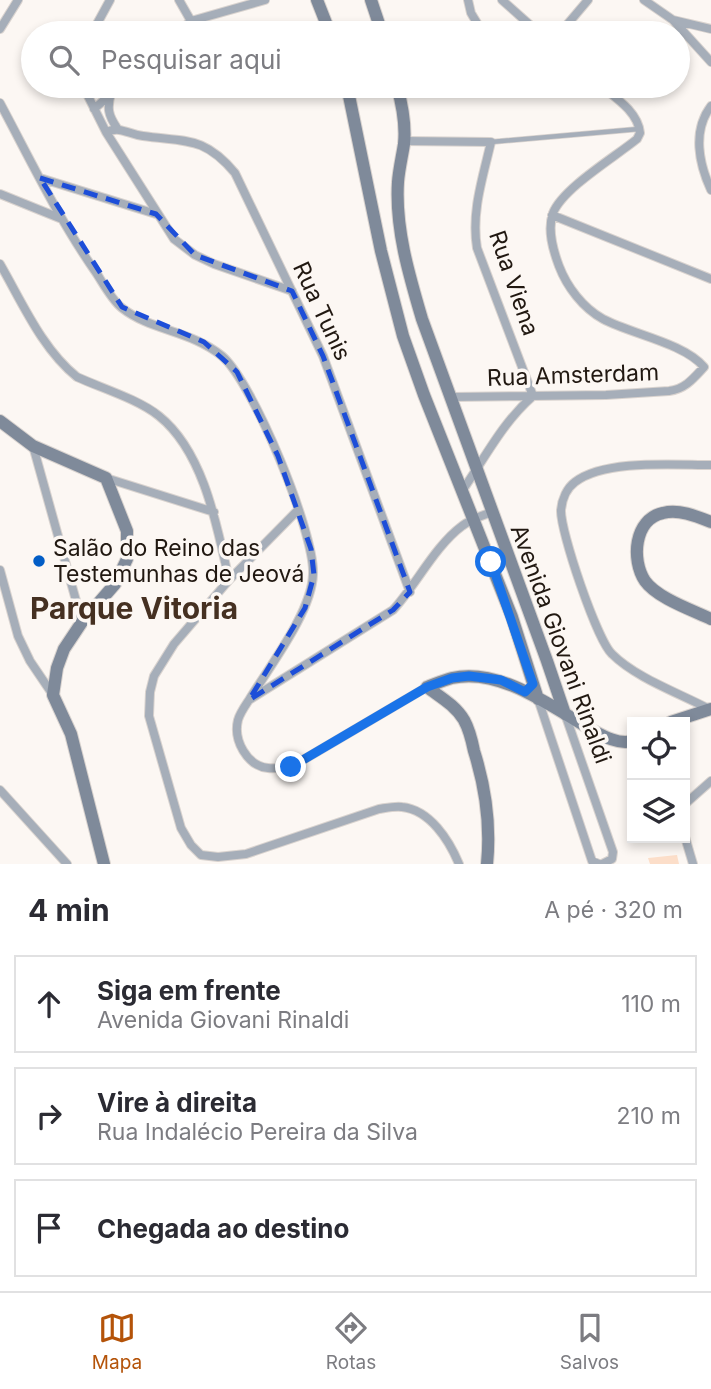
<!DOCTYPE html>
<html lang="pt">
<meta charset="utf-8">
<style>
:root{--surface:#fff;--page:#f2f2f3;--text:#2b2b33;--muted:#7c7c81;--line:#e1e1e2;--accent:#b45309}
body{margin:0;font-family:Inter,sans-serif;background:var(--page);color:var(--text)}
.controls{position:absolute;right:21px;bottom:21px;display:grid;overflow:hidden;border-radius:0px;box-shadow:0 4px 10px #0003}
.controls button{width:63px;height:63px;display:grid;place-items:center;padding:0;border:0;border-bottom:2px solid var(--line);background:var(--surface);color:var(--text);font:35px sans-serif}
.stop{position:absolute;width:21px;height:21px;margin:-16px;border:5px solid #1a73e8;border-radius:50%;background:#fff}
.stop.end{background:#1a73e8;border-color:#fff;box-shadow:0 2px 7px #0008}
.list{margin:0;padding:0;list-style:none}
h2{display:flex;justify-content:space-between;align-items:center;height:91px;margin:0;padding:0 28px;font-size:30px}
h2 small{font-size:23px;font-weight:400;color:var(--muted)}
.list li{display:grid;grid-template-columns:46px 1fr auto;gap:21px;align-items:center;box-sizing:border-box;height:98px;margin:0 14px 14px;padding:0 14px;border:2px solid var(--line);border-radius:0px}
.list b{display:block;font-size:26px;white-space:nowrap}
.list p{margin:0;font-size:23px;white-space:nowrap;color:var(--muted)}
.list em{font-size:23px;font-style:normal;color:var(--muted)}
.icon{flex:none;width:38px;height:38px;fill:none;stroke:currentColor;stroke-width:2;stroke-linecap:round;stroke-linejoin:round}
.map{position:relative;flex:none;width:711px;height:864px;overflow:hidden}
.search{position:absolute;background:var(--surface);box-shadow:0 4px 10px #0003;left:21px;right:21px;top:21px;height:77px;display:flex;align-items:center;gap:18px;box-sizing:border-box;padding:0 24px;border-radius:38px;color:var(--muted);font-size:26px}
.sheet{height:427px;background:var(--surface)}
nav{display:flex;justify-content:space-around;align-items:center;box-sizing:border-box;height:98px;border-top:2px solid var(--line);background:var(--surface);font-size:19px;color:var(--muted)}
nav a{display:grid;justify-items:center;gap:4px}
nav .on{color:var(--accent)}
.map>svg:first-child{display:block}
</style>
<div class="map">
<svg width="711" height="864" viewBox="0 0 711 864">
<rect width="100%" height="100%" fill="#fcf7f3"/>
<path fill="#fcdec9" d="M 677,855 L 679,864 L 650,864 L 648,858 Z"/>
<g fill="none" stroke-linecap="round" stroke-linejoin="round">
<g stroke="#d9d3cf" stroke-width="6">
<path id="lane" d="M 491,142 L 639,129"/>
</g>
<g stroke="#d9d3cf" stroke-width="10">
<path id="street" d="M 179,0 L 191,21
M 468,0 L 471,13 L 483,33
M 502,0 L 539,33
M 644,0 L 673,20 L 711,29
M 673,20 L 711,62
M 0,29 L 18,0
M 92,33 L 110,0
M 177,33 L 191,21 L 265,0
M 560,33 L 588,0
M 83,86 L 106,132 L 174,239 L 195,255 L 214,264 L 292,291
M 111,93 C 107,108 108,115 117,128
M 0,103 C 31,161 59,220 97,274 C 104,285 112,300 122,308 C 151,331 190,330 222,356 C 253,382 315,533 313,574 C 312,612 269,667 249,700
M 711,106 C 692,131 699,164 711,190
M 94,109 L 120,86
M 106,132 C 122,126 127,134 143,136 C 186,142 204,136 235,173 L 323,356 L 410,592
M 404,141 L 491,142 C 483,177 471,212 477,248 L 533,396
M 40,178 L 156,214
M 0,194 L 62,219
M 552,215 L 711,279
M 0,264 C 22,302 42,349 77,377 C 101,388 138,399 159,416 C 204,452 217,526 229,580
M 451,397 L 606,395 L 669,391 C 685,389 693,379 704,367 C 684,343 631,334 603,319 C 583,308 567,287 559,266 C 553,250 547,230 553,213 C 563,188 615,157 637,139 L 640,133 C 638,112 616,98 601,86
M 33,446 L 82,622
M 106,478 L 214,512
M 462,491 C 485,458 502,423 533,396
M 298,510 L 229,580 L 174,644 L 154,676 L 150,692 L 149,716 L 181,828 L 191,845 L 201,855 L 218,857 L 246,854 L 379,809 C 386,808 395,806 402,807 C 430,810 449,840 459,864
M 0,570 L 18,636 L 30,661 L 53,695
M 427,687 L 291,767 C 284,767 275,769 268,768 C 247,766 233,740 238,720 C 240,713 245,706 249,700 L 393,610 C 416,585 435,546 462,526 C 471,519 481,516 492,512
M 538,699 L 592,861 L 599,864
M 709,709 C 679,693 636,678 612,654 C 597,640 560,531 561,510 C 562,499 567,488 575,482 C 605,459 675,465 711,465
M 565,714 L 613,852 L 612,859 L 602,864
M 0,790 L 67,864
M 685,804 L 711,781
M 685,837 L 693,864"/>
</g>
<g stroke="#d9d3cf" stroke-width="14">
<path id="secondary" d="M 317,0 L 330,33
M 371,0 L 382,33
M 347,86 L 381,251 L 403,336 L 424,395 L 512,617 L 538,699
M 397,86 C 402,104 406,125 404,144 C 402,157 399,169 398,182 C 395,228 409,275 422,319 L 547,661 L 565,714
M 0,421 L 33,446 L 106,478 L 127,531 L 127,559 L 115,584 L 82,622 L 64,649 L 57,668 L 53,695 L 71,734 L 104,864
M 711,522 C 696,516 679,509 663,513 C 634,519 631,560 645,581 C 657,598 692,610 711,619
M 427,687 C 435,684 444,680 452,678 C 500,667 552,707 592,730 C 603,736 619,745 632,741
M 427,687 C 440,697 455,705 464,720 C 469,729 472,741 474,751 C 486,789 491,824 487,864
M 671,722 L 711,709"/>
</g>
<use href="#lane" stroke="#a6aeb9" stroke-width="4.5"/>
<use href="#street" stroke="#a6aeb9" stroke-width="8"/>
<use href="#secondary" stroke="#7f8a9a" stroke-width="12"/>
</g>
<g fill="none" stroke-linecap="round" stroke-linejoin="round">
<path stroke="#1a73e8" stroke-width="9" d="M 291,767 L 427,687 L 452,678 L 469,676 L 501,680 L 525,692 L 533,684 L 491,562"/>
</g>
<path fill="none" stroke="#1d4ed8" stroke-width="5" stroke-dasharray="14 9" stroke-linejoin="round" d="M 40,178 L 156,214 L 195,255 L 292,291 L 323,356 L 410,592 L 393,610 L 249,700 L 305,608 L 314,575 L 311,549 L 278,456 L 237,372 L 204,342 L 122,307 Z"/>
<circle fill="#025dc6" stroke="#fcf7f3" stroke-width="2.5" cx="39" cy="561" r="7"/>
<g text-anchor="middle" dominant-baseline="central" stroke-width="7" stroke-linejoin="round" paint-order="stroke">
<g font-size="23" fill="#211811" stroke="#fcf7f3">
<text transform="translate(514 283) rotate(71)">Rua Viena</text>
<text transform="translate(322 311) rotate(65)">Rua Tunis</text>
<text transform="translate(573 375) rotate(-2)">Rua Amsterdam</text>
<text transform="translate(561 644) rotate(70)">Avenida Giovani Rinaldi</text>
</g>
<g font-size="23" fill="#211811" stroke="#fcf7f3" text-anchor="start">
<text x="53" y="548">Salão do Reino das<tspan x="53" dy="26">Testemunhas de Jeová</tspan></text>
</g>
<g font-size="30" font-weight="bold" fill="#453021" stroke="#fcf7f3">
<text x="134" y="608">Parque Vitoria</text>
</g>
</g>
</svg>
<div class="controls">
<button><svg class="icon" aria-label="locate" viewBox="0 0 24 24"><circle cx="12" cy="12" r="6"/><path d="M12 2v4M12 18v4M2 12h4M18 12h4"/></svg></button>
<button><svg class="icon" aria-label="layers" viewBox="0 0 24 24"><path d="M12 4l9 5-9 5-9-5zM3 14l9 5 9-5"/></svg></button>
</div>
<div class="stop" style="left:491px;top:562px"></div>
<div class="stop end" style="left:291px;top:767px"></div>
<div class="search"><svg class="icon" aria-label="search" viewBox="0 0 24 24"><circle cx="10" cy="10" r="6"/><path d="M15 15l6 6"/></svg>Pesquisar aqui</div>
</div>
<section class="sheet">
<h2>4 min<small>A pé · 320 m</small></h2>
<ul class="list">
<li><svg class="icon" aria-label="ahead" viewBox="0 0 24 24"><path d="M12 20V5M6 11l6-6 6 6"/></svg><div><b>Siga em frente</b><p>Avenida Giovani Rinaldi</p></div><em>110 m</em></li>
<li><svg class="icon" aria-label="right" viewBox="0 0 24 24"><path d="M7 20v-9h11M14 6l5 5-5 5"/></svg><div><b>Vire à direita</b><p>Rua Indalécio Pereira da Silva</p></div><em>210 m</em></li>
<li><svg class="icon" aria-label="arrive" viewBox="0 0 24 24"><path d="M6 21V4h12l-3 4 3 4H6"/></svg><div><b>Chegada ao destino</b></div></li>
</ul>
</section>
<nav>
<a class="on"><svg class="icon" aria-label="map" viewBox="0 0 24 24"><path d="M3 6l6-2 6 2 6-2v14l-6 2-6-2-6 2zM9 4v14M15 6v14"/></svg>Mapa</a>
<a><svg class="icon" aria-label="directions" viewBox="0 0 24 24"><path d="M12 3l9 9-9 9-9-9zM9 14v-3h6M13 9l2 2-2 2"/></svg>Rotas</a>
<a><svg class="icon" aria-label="saved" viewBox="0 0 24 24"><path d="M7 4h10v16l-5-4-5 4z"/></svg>Salvos</a>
</nav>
